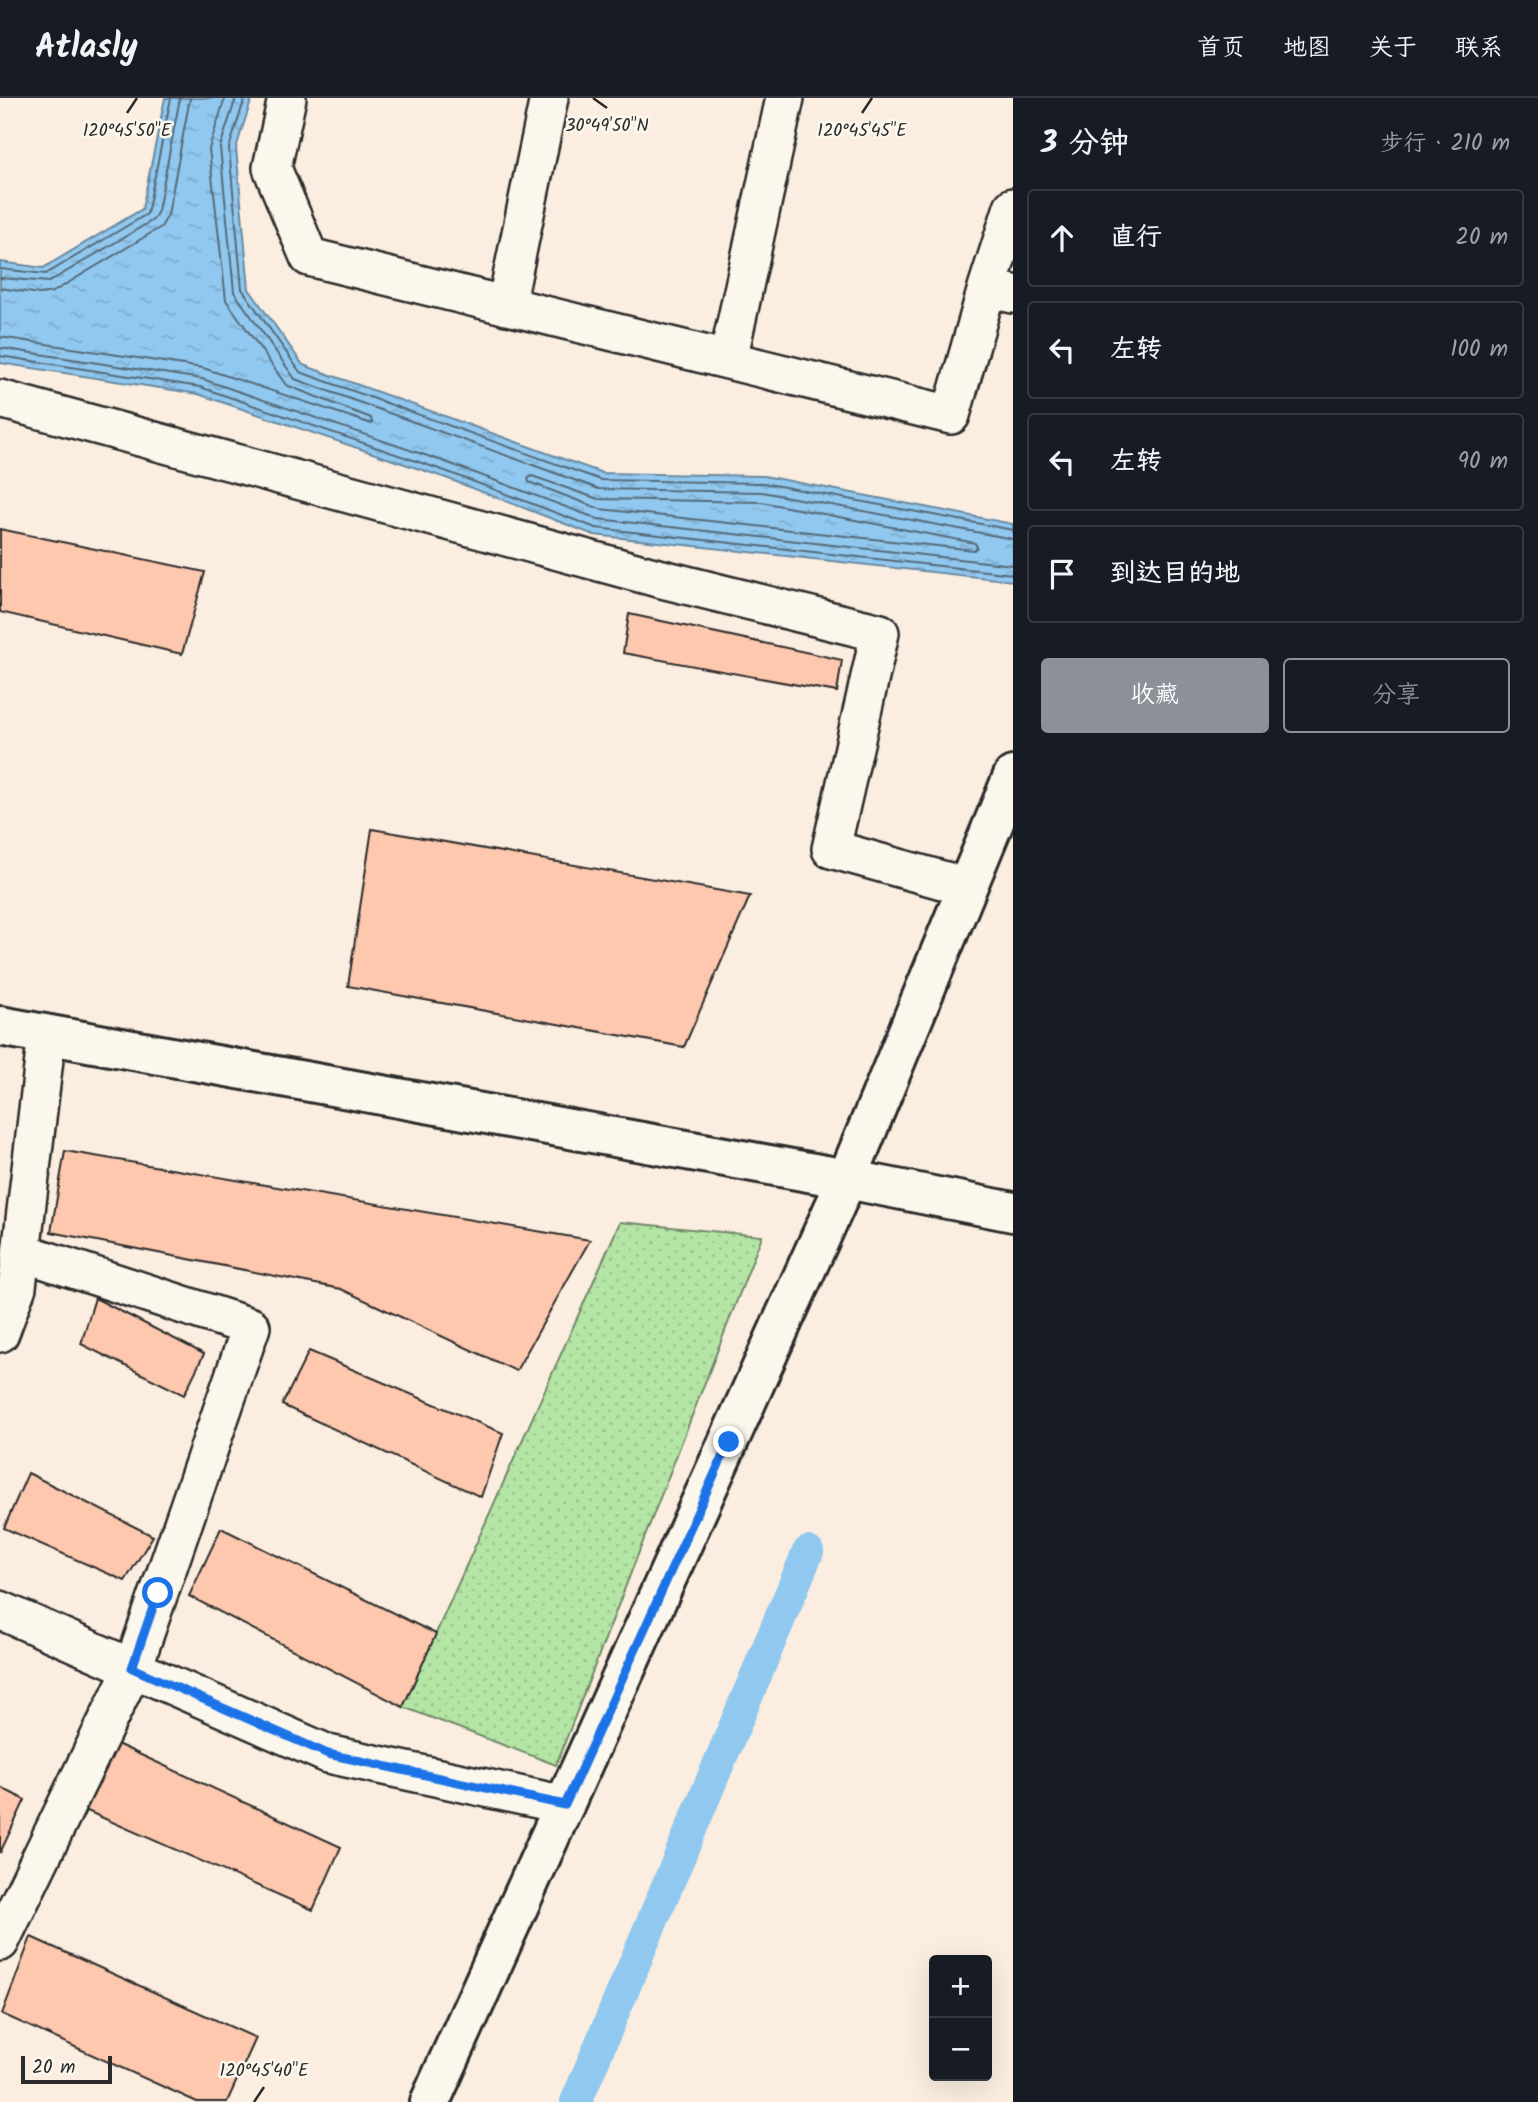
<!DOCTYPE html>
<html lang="zh">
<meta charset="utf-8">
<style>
:root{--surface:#171b24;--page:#20242c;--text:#f1f3f6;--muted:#9ea1a6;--line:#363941;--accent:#8c9099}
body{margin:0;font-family:Kalam,"LXGW WenKai TC",sans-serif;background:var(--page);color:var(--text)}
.controls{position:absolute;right:21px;bottom:21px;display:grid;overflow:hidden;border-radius:7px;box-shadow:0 7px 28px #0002}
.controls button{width:63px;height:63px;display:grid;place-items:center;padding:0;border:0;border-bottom:2px solid var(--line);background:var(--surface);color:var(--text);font:35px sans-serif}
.scale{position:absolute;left:21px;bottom:18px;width:91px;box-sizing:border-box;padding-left:7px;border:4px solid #2b2b2b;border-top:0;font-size:19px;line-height:24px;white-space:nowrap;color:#2b2b2b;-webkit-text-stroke:5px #fbf7ec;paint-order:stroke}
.stop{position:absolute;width:21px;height:21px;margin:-16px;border:5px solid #1a73e8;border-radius:50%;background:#fff}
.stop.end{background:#1a73e8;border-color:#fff;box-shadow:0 2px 7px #0008}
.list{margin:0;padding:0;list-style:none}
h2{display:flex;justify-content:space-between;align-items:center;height:91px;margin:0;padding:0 28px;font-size:30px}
h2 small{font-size:23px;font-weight:400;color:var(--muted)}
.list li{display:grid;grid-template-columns:46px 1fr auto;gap:21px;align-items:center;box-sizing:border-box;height:98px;margin:0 14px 14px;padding:0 14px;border:2px solid var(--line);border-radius:7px}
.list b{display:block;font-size:26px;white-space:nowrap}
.list em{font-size:23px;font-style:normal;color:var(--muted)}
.actions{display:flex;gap:14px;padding:21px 28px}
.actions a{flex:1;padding:16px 0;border:2px solid var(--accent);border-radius:7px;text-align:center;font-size:24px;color:var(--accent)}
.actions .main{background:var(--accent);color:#fff}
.icon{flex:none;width:38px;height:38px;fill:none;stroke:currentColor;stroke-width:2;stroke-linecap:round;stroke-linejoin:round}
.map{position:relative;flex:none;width:1013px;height:2004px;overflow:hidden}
header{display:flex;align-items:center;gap:42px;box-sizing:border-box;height:98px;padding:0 35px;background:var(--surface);border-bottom:2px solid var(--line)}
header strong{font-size:33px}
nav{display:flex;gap:38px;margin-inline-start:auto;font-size:24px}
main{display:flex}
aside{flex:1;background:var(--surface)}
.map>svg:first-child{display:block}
</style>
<header>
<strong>Atlasly</strong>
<nav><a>首页</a><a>地图</a><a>关于</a><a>联系</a></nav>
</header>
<main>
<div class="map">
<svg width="1013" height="2004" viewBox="0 0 1013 2004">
<defs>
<pattern id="green-dots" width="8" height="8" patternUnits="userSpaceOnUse" patternTransform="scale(1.75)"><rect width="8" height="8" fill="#b4e5a5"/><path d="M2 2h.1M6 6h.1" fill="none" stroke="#9bc58e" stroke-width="1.8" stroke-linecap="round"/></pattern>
<pattern id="water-ripples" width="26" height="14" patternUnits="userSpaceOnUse" patternTransform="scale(1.75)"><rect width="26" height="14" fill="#91c8ef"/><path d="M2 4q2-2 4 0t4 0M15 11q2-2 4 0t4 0" fill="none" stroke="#7daccd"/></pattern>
</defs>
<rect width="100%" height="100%" fill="#fbeee0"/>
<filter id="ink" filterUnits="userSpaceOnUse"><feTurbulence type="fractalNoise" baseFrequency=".0143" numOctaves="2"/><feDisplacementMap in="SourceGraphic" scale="14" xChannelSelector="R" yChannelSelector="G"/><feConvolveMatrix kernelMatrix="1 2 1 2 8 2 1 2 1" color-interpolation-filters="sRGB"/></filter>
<g filter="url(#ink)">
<path fill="url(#green-dots)" stroke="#708868" stroke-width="2" d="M 620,1124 L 762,1138 L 556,1667 L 403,1609 Z"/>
<path fill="url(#water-ripples)" stroke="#6889a1" stroke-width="2" d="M 165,0 L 252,0 L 236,50 L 249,191 L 303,267 L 602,375 L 764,378 L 1013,426 L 1013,483 L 594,437 L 446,380 L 198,296 L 0,265 L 0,164 L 43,170 L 142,111 Z"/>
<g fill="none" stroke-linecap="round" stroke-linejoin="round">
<path stroke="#546a79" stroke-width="2" d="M 236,0 L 220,49 L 234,194 L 295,281 L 599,391 L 762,394 L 1013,441
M 245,0 L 229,50 L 242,191 L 300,274 L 601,382 L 763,385 L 1013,432
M 0,171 L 46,176 L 147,116 L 171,0
M 0,180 L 49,184 L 153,122 L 158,113 L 180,0
M 0,190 L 40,196 L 53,194 L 161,129 L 168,117 L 190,0
M 0,239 L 203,270 L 372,326 L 371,320 L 286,287 L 226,202 L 209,51 L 225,0
M 0,250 L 202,281 L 451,366 L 598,421 L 1013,467
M 0,258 L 200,289 L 448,374 L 596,430 L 1013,476
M 532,378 L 598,401 L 761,404 L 975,445 L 977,449 L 974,452 L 600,411 L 529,384 L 528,380 Z"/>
<path stroke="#91c8ef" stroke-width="32" d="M 576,2004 L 808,1454"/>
</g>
<path fill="#fdc8ae" stroke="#2b2b2b" stroke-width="2" d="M 0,431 L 205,474 L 182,556 L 0,514 Z
M 629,516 L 842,562 L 837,594 L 623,555 Z
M 372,731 L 750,798 L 684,949 L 348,888 Z
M 65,1053 L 590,1142 L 516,1273 L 341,1191 L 51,1134 Z
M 95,1200 L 204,1256 L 184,1297 L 81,1246 Z
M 309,1253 L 503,1335 L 481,1399 L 282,1307 Z
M 28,1375 L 153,1438 L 125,1483 L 4,1430 Z
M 221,1430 L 436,1536 L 403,1609 L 189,1498 Z
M 117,1646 L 341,1749 L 313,1812 L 78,1709 Z
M 0,1689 L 25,1702 L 0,1755 Z
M 31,1839 L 256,1940 L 227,2004 L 197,2004 L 2,1916 Z"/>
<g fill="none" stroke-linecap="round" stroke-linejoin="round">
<g stroke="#2b2b2b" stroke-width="42">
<path id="street" d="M 287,0 L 272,70 L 309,159 L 951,317 L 987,190 L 1013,196
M 987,190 L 1013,109
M 506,208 L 549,0
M 728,262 L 785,0
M 0,301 L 654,479 L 880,535 L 831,751 L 967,789
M 0,1235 L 17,1189 L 47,936
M 0,1512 L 328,1656 L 565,1707
M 0,1844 L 133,1570 L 251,1229 L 21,1154"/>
</g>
<g stroke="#2b2b2b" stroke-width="44">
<path id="secondary" d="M 1013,678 L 847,1081 L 1013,1114
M 0,928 L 847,1081 L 430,2004"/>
</g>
<use href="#street" stroke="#fbf7ec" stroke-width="37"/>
<use href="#secondary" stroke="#fbf7ec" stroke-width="38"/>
</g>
</g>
<g fill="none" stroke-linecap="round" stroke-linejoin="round" filter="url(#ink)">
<path stroke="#1a73e8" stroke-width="9" d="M 158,1495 L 132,1570 L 328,1656 L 565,1707 L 729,1344"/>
</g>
<path fill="none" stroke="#2b2b2b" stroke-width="2.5" d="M 593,0 L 607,10M 127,15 L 137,0M 862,15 L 872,0M 254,2004 L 264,1989"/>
<g font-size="18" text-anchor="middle" fill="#2b2b2b" stroke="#fbf7ec" stroke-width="5" stroke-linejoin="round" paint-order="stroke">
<text x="607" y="33">30°49'50"N</text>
<text x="127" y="38">120°45'50"E</text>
<text x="862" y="38">120°45'45"E</text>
<text x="264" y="1978">120°45'40"E</text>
</g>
</svg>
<div class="controls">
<button>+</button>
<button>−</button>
</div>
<div class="scale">20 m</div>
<div class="stop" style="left:158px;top:1495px"></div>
<div class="stop end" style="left:729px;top:1344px"></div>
</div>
<aside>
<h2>3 分钟<small>步行 · 210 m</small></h2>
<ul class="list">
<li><svg class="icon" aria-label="ahead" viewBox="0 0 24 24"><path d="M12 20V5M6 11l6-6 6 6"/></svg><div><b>直行</b></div><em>20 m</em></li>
<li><svg class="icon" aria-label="left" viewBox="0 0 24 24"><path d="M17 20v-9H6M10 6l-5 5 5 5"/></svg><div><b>左转</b></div><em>100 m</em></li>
<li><svg class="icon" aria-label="left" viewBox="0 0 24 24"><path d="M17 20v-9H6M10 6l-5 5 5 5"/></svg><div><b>左转</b></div><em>90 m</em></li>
<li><svg class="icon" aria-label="arrive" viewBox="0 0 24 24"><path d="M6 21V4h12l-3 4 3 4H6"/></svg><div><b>到达目的地</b></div></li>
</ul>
<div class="actions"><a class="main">收藏</a><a>分享</a></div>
</aside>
</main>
